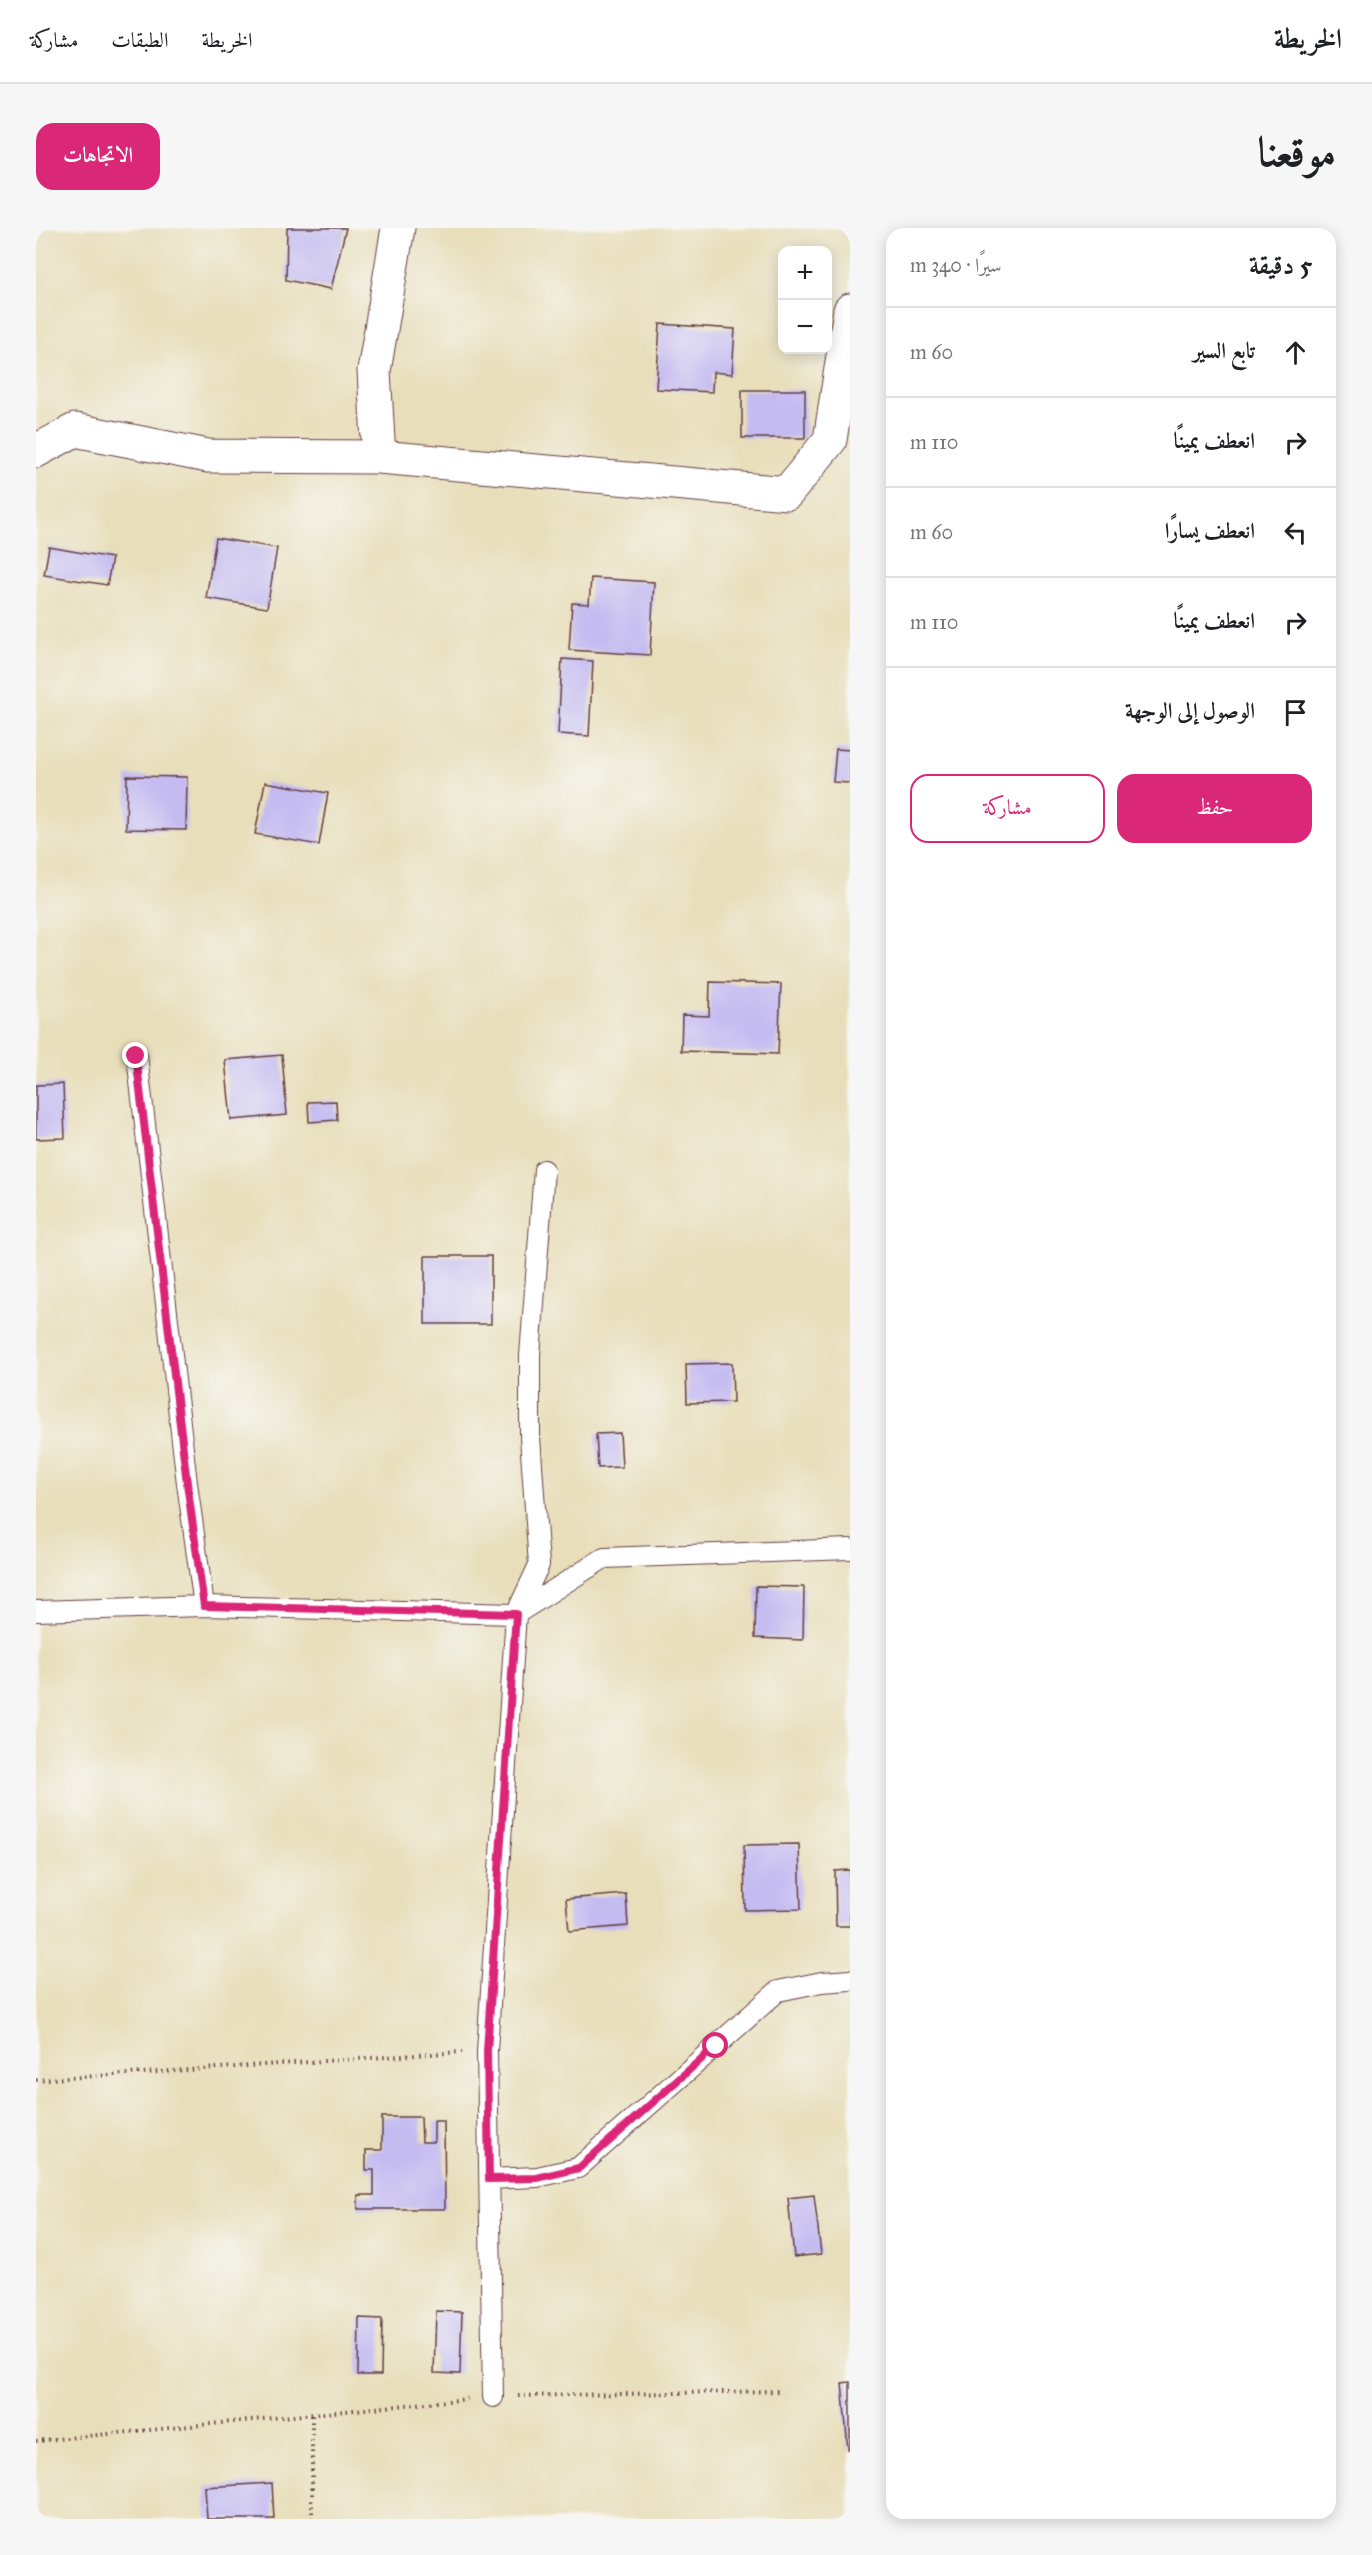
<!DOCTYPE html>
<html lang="ar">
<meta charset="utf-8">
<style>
:root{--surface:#fff;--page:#f6f6f6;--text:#202124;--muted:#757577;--line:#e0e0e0;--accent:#db2777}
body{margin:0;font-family:"IM FELL Great Primer",Amiri,serif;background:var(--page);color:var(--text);direction:rtl}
.controls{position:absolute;right:18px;top:18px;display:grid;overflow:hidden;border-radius:12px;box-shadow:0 3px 15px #0003}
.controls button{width:54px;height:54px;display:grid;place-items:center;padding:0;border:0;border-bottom:2px solid var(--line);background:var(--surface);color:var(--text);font:30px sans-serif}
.stop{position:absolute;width:18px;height:18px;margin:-14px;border:4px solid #db2777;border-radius:50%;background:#fff}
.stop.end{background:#db2777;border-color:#fff;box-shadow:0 2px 6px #0008}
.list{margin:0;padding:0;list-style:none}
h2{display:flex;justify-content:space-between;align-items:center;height:78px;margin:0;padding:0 24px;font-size:26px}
h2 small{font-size:20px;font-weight:400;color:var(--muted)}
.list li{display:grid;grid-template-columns:39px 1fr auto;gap:18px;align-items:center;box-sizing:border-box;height:90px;padding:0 24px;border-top:2px solid var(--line)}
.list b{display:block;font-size:22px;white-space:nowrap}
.list em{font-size:20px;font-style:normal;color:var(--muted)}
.actions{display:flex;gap:12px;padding:18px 24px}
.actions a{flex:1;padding:14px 0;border:2px solid var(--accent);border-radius:18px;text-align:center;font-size:21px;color:var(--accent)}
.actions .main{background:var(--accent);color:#fff}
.icon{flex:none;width:33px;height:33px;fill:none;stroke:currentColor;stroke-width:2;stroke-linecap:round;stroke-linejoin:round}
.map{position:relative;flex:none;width:814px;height:2291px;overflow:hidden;direction:ltr;border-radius:18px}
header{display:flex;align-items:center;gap:36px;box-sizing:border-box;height:84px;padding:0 30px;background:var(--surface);border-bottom:2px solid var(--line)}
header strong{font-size:28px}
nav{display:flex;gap:33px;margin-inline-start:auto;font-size:21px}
.intro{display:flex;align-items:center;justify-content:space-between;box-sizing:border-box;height:144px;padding:0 36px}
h1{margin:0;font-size:42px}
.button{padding:15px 27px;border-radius:18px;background:var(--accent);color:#fff;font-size:21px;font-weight:700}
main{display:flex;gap:36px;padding:0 36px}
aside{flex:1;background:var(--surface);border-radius:18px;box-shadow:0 3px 15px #0003}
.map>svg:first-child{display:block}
</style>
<header>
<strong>الخريطة</strong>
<nav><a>الخريطة</a><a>الطبقات</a><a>مشاركة</a></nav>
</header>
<div class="intro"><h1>موقعنا</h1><a class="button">الاتجاهات</a></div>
<main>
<aside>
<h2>5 دقيقة<small>سيرًا · 340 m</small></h2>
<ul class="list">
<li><svg class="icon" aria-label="ahead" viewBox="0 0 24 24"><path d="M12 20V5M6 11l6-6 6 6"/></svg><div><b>تابع السير</b></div><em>60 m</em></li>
<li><svg class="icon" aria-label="right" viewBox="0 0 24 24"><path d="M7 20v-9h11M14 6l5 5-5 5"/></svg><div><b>انعطف يمينًا</b></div><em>110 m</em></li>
<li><svg class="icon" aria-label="left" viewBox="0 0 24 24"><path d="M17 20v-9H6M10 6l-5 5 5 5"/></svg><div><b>انعطف يسارًا</b></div><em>60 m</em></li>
<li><svg class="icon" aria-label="right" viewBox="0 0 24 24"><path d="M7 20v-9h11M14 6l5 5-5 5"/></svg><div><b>انعطف يمينًا</b></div><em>110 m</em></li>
<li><svg class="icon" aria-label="arrive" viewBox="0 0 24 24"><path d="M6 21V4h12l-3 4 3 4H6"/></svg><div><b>الوصول إلى الوجهة</b></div></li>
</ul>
<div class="actions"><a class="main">حفظ</a><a>مشاركة</a></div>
</aside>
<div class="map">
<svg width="814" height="2291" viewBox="0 0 814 2291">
<rect width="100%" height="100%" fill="#f6f6f2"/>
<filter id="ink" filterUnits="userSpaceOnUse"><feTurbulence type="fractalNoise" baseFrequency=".0167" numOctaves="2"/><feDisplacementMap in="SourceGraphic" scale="12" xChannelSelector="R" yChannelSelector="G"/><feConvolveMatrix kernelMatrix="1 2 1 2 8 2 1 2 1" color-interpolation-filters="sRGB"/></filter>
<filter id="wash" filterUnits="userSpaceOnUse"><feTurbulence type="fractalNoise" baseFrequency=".008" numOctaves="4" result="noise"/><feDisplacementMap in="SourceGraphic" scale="24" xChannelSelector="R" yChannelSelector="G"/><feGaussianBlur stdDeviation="1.35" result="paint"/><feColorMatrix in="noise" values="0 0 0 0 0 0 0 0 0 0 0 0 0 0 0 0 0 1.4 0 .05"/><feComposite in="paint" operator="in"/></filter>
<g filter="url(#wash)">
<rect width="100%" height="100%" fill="#e8deba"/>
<g id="blocks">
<path fill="#c4bbf1" d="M 251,0 L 310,0 L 295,61 L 250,52 Z
M 624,96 L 699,101 L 696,146 L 677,144 L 676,164 L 620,161 Z
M 706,162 L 769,162 L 769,210 L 706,210 Z
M 180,310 L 241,320 L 231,380 L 170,370 Z
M 13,319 L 76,330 L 71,357 L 8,347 Z
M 555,350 L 618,354 L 614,427 L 533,422 L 536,375 L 553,376 Z
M 526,431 L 557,433 L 553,508 L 522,506 Z
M 800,521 L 814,522 L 814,555 L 797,554 Z
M 91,548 L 151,549 L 150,602 L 90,601 Z
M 229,554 L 292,565 L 283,617 L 219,606 Z
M 674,754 L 745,756 L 742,826 L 645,823 L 646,787 L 673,788 Z
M 246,827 L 251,887 L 195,892 L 189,832 Z
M 27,856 L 29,910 L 0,911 L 0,857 Z
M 300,873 L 301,892 L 273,894 L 272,874 Z
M 389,1028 L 455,1028 L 455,1096 L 389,1096 Z
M 696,1135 L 697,1174 L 651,1175 L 650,1136 Z
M 584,1205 L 586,1239 L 562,1240 L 560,1206 Z
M 720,1358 L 768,1359 L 767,1412 L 719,1410 Z
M 763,1616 L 765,1681 L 709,1682 L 708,1617 Z
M 814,1642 L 814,1698 L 800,1698 L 799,1643 Z
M 590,1666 L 592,1698 L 533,1703 L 530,1671 Z
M 346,1889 L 385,1889 L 386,1914 L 398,1914 L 398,1893 L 408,1893 L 409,1981 L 322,1981 L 322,1967 L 338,1967 L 338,1942 L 330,1942 L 330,1922 L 346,1922 Z
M 778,1967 L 785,2026 L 758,2029 L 752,1970 Z
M 400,2083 L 426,2084 L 424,2146 L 398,2145 Z
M 323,2090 L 346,2091 L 345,2147 L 322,2147 Z
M 814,2154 L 814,2221 L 812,2221 L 806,2155 Z
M 236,2255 L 238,2291 L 171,2291 L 169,2259 Z"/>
</g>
</g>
<g filter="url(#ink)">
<use href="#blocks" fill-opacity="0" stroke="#623c40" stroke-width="1.5"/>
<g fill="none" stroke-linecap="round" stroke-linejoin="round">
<g stroke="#623c40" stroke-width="22">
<path id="lane" d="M 101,828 L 151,1255 L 168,1378
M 0,1383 L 168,1378 L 480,1386 L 568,1330 L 814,1321
M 453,1951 L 501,1949 L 542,1940 L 742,1763 L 786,1754 L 814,1752
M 457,2169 L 451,1823 L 480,1386 L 503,1337 L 494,1209 L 494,1128 L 508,942"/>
</g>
<g stroke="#623c40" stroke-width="35">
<path id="street" d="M 0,223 L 39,202 L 172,228 L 343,229 L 751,265 L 794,212 L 814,82
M 343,229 L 338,143 L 362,0"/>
</g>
<path stroke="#623c40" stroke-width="4" stroke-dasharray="1.5 4.5" stroke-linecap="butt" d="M 0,1852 L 426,1824
M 482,2168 L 742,2163
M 0,2213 L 432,2171
M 276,2291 L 276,2187"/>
<use href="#lane" stroke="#fff" stroke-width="20"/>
<use href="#street" stroke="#fff" stroke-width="33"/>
</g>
</g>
<g fill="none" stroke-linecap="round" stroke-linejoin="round" filter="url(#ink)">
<path stroke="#db2777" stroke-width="8" d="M 100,828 L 151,1255 L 168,1378 L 480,1386 L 451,1823 L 453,1951 L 501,1950 L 543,1940 L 680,1818"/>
</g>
</svg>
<div class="controls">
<button>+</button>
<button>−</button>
</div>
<div class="stop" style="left:680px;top:1818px"></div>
<div class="stop end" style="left:100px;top:828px"></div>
</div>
</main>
